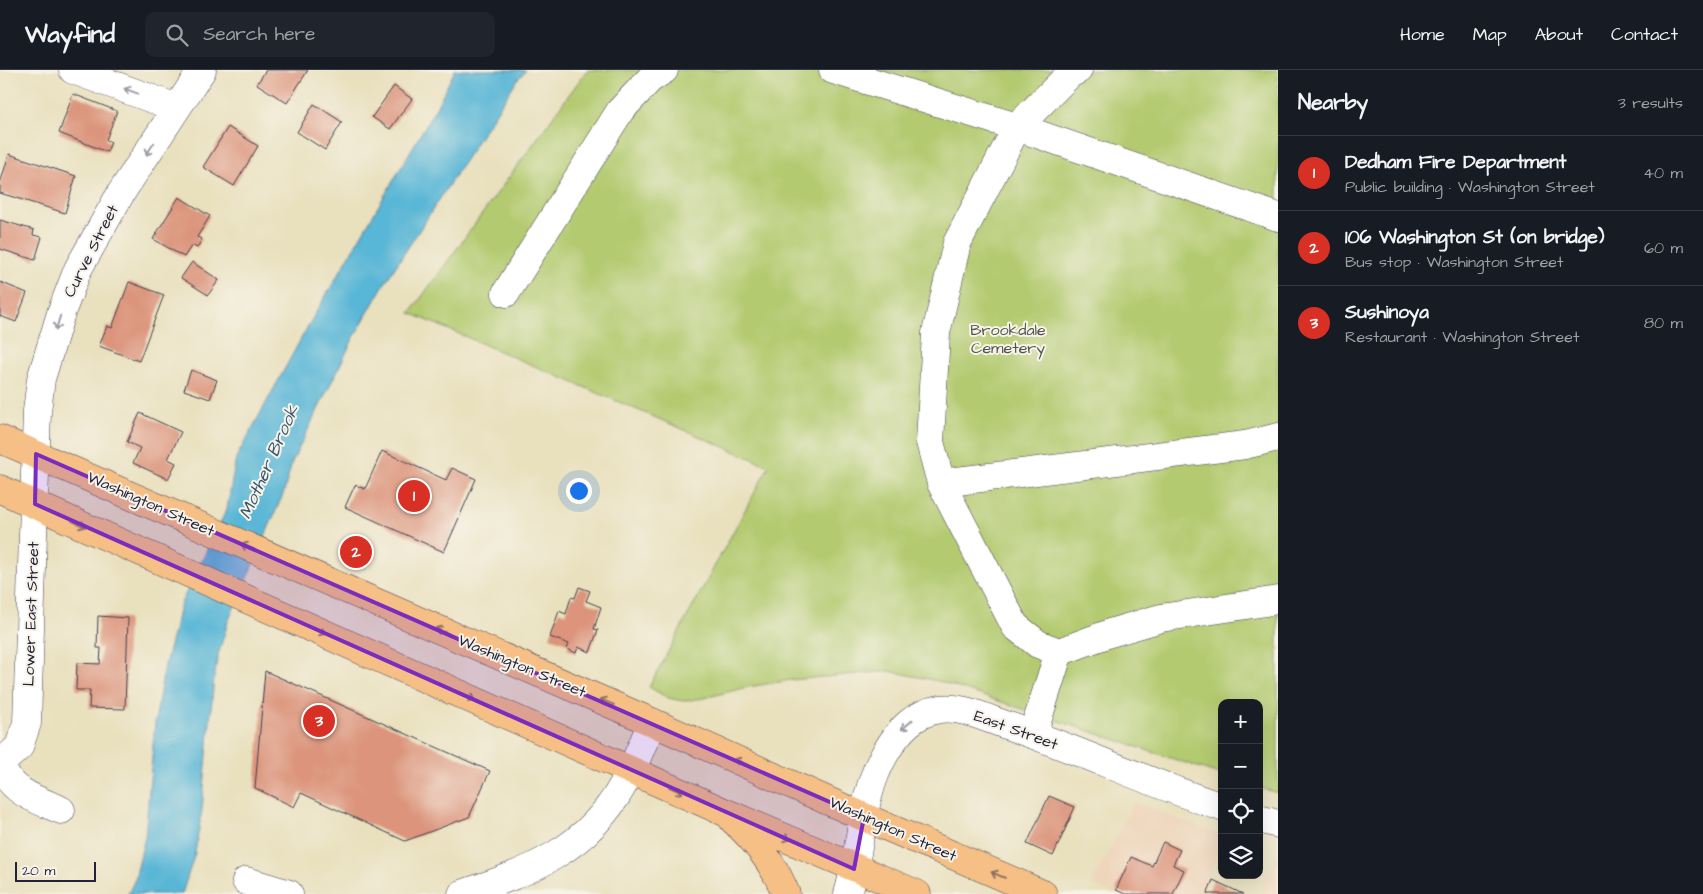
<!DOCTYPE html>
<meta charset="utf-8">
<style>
:root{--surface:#171b24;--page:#20242c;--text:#f1f3f6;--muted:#9ea1a6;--line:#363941;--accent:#d93025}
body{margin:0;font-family:"Architects Daughter",sans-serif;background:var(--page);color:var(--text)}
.controls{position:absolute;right:15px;bottom:15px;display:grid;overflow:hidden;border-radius:10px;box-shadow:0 5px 20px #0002}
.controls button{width:45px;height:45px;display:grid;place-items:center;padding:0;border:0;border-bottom:1px solid var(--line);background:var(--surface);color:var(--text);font:25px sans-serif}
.scale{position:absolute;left:15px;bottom:12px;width:81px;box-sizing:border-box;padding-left:5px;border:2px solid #22223b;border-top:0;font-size:14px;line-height:18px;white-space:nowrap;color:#22223b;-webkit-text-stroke:4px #f7f3e8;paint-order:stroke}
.you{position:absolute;left:578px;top:420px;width:18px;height:18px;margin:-12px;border:4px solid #fff;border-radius:50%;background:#1a73e8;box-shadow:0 0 0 8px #1a73e833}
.badge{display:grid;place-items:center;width:32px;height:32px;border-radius:50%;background:var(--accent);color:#fff;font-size:16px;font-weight:700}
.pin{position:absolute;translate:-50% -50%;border:2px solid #fff;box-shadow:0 1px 5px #0006}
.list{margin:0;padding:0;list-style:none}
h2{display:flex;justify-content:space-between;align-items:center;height:65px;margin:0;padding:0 20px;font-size:21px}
h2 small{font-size:16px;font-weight:400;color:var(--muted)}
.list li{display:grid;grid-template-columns:32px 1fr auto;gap:15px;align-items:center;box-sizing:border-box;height:75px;padding:0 20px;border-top:1px solid var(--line)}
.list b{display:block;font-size:19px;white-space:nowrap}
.list p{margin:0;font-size:16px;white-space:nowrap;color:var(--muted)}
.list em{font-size:16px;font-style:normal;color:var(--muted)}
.icon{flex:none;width:28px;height:28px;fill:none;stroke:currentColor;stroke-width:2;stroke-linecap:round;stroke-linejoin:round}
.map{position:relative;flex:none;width:1278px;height:824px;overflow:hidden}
header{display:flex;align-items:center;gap:30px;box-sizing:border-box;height:70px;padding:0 25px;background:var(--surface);border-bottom:1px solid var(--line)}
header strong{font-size:24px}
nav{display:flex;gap:28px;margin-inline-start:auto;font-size:18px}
.search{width:350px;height:45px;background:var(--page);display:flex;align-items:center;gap:12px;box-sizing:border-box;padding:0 18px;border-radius:10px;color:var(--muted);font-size:19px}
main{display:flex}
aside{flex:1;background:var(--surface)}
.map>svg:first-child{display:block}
</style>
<header>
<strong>Wayfind</strong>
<div class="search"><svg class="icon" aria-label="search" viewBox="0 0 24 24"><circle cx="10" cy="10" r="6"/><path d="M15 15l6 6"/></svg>Search here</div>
<nav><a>Home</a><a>Map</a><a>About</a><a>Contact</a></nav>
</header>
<main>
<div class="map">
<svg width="1278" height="824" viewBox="0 0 1278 824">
<rect width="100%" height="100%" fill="#f7f3e8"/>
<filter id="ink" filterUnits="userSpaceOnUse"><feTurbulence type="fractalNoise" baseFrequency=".02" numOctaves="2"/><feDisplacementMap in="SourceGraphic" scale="10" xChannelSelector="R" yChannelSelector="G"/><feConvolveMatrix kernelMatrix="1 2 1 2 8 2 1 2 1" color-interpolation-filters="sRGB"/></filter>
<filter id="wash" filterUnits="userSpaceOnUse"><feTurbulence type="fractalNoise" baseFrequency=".0096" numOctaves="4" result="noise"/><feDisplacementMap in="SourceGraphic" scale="20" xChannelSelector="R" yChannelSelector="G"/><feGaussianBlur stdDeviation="1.12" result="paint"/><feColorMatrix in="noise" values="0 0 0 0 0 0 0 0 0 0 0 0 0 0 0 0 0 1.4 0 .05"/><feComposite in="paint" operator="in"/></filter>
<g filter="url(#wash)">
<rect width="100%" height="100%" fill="#e9e0bd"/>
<path fill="#eed6bb" d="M 1134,733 L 1222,765 L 1222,770 L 1202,824 L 1115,824 L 1092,814 Z
M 1277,781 L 1278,824 L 1267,824 L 1260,822 Z"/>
<path fill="#b3ca6f" stroke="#6a7655" d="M 587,0 L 1278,0 L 1278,723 L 1259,718 L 1259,633 L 1222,633 L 1222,705 L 938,611 L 889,601 L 791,610 L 748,617 L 704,628 L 683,631 L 668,628 L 649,617 L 769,396 L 410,243 Z"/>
<path fill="#58b6d6" stroke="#3d6c88" d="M 455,0 L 526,0 L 517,10 L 383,216 L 353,269 L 292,392 L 284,422 L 228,552 L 218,585 L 214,608 L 202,740 L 195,783 L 182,824 L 128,824 L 135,809 L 145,767 L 155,652 L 164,599 L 181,533 L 227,439 L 236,388 L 308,256 L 437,36 Z"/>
<g id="blocks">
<path fill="#dc947b" d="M 266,0 L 308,0 L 287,33 L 257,14 Z
M 394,16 L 412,29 L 390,59 L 372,47 Z
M 73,24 L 117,41 L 106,70 L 111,72 L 107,82 L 59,63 Z
M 314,34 L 342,52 L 325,80 L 297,62 Z
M 228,57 L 258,76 L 234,116 L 203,97 Z
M 9,84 L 76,106 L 65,143 L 0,123 L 0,114 Z
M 179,127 L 210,146 L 197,167 L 202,169 L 197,178 L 192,175 L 184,187 L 153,169 Z
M 0,150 L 34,160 L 33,165 L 42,167 L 35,190 L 0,179 Z
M 192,192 L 219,210 L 208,225 L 181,208 Z
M 0,212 L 27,223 L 16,252 L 0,246 Z
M 129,212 L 164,225 L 139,291 L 99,276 L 107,256 L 112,258 Z
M 191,300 L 217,310 L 210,329 L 184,320 Z
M 140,343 L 181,362 L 168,389 L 176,393 L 168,409 L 133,393 L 140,378 L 127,372 Z
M 382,381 L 446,410 L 452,398 L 476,409 L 444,482 L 345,437 L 355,415 L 365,419 Z
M 579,517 L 590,521 L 586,531 L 601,537 L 594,559 L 598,560 L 590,582 L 578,577 L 576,583 L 567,579 L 569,574 L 550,567 L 559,541 L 566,544 L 571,527 L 575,528 Z
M 98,546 L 128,548 L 125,639 L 89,638 L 90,620 L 76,620 L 77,593 L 100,594 L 101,578 L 97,578 Z
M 265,601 L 490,701 L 469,747 L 405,771 L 301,723 L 294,737 L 255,718 Z
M 1049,726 L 1075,737 L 1053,786 L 1027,774 Z
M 1163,772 L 1180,780 L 1173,795 L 1184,800 L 1173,824 L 1125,824 L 1116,820 L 1131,787 L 1152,796 Z
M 1213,810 L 1243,824 L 1207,824 Z"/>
</g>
</g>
<g filter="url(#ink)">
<use href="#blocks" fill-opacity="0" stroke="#403e4e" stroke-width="1"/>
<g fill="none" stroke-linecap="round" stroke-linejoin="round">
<g stroke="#403e4e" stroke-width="29">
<path id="minor" d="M 73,0 L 177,38
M 833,0 L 1017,57 L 1278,147
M 1078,0 L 1070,4 L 1017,57 L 957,173 L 936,263 L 930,372 L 941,413 L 1015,556 L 1038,574 L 1059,582 L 1110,563 L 1161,548 L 1278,530
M 506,223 L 620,41 L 650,9 L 664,0
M 941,413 L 1245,375 L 1278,367
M 1033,664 L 1059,582
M 0,694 L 19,677 L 27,653 L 37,341 L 41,309 L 61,243 L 78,199 L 121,123 L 202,0
M 0,696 C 15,724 33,728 61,740
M 1259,749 L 1278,754
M 246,811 L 289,824
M 462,824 C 529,802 587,780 623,715 C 635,695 643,673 652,652
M 848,824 C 862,777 860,725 886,682 C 899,660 914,643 940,639 C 962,636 985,648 1006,655 C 1079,680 1149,713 1222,737"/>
</g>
<g stroke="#403e4e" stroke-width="29">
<path id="major" d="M 0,369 L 652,652 L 864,747 L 1043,824
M 0,419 L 722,741 L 917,824
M 733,750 C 755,770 775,796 786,824"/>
</g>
<use href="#minor" stroke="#fff" stroke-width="28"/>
<use href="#major" stroke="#f5bf86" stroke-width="28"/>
</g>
<defs><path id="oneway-shaft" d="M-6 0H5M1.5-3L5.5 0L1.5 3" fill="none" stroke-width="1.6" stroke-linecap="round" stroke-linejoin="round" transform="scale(1.25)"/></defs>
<g stroke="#9c9ca7">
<use href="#oneway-shaft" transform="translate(131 21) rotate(-160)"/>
<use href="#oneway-shaft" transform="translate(150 79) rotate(123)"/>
<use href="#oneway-shaft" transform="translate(58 253) rotate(107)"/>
<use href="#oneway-shaft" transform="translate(907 655) rotate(139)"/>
</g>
<g stroke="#8c7060">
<use href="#oneway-shaft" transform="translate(79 454) rotate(24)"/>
<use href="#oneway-shaft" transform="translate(248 477) rotate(-156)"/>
<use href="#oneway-shaft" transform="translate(319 561) rotate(24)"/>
<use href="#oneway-shaft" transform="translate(442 561) rotate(-157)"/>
<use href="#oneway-shaft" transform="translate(468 627) rotate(24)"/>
<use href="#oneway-shaft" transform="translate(607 632) rotate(-157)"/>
<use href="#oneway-shaft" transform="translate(741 692) rotate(-156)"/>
<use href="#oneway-shaft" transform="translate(676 720) rotate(24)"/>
<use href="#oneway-shaft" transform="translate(783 767) rotate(23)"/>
<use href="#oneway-shaft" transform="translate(998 805) rotate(-157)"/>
</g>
</g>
<path fill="#7b2cbf" fill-opacity="0.2" stroke="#7b2cbf" stroke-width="4" stroke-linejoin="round" d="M 36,384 L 864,747 L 854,799 L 35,434 Z"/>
<g text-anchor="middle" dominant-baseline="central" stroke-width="4" stroke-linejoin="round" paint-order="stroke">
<g font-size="16" fill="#22223b" stroke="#f7f3e8">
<text transform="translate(91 181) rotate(-63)">Curve Street</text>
<text transform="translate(151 434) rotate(24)">Washington Street</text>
<text transform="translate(31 544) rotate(-88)">Lower East Street</text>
<text transform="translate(522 596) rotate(23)">Washington Street</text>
<text transform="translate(1016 660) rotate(20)">East Street</text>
<text transform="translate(893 759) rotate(24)">Washington Street</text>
</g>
<g font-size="16" fill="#4e544b" stroke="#f7f3e8">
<text x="1008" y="260">Brookdale<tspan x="1008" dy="18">Cemetery</tspan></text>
</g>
<g font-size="18" font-style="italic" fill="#355671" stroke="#f7f3e8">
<text transform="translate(269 392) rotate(-66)">Mother Brook</text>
</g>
</g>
</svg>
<div class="controls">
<button>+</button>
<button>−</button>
<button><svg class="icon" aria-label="locate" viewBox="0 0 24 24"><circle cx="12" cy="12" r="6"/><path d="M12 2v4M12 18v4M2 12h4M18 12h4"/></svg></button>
<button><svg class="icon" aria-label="layers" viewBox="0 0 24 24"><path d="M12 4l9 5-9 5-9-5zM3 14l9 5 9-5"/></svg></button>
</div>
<div class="scale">20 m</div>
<div class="you"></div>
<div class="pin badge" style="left:414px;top:426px">1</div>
<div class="pin badge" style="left:356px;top:482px">2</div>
<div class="pin badge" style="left:319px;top:651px">3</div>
</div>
<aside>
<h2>Nearby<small>3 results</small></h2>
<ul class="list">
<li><span class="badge">1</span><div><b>Dedham Fire Department</b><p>Public building · Washington Street</p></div><em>40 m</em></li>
<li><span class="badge">2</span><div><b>106 Washington St (on bridge)</b><p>Bus stop · Washington Street</p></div><em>60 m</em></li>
<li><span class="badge">3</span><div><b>Sushinoya</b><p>Restaurant · Washington Street</p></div><em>80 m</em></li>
</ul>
</aside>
</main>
